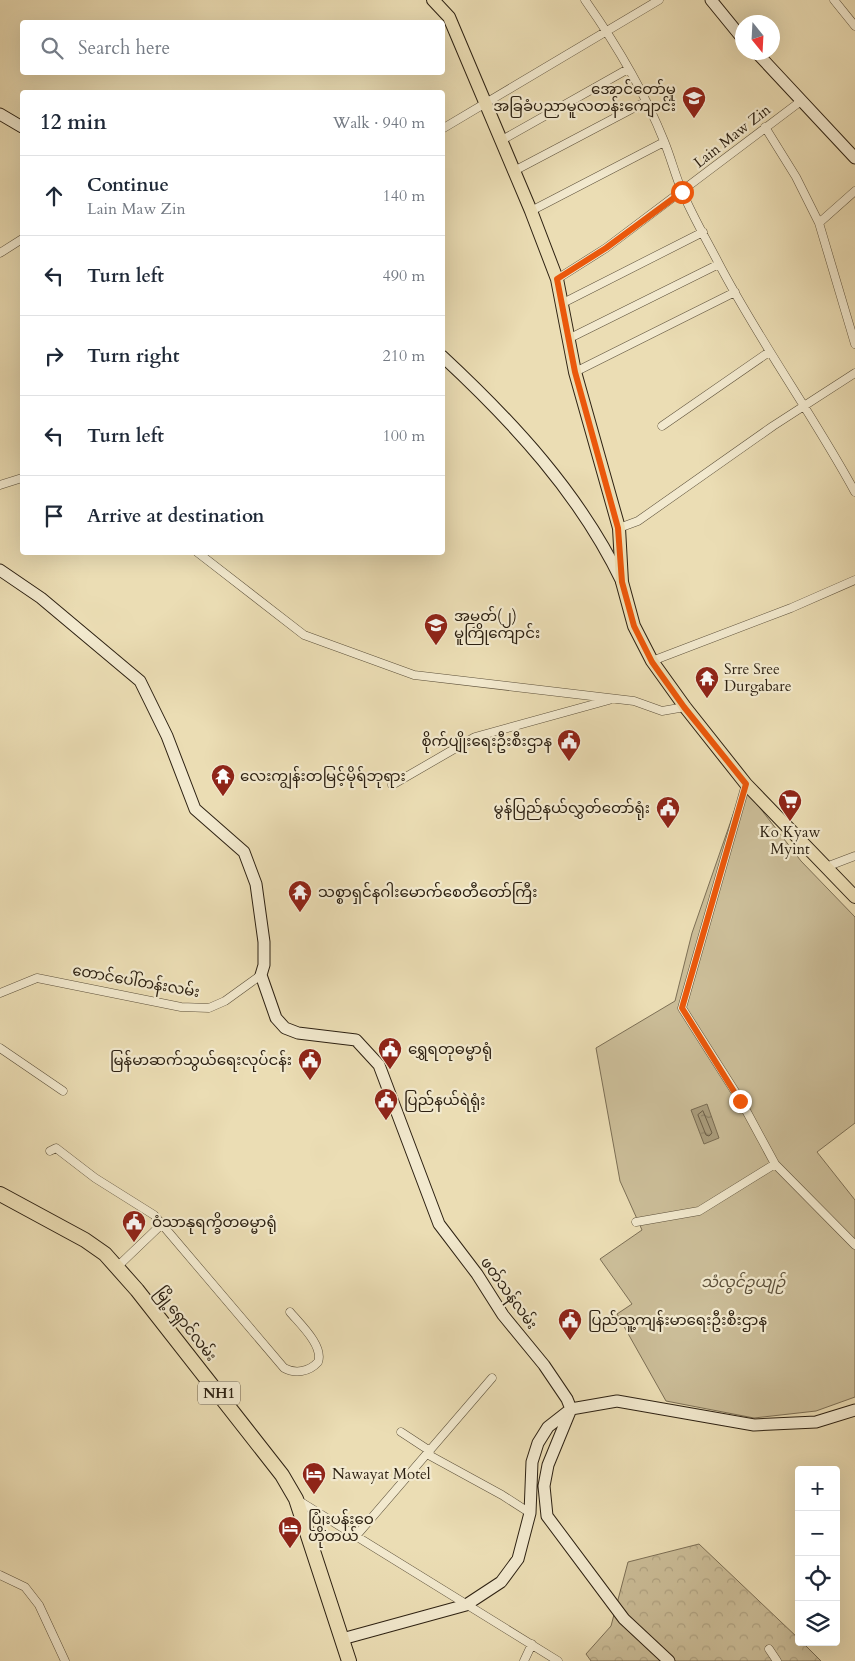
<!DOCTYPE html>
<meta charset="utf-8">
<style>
:root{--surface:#fff;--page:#f2f2f3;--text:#1f2937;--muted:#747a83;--line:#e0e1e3}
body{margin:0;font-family:Cardo,"Noto Sans Myanmar",serif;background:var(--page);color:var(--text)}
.controls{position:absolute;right:15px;bottom:15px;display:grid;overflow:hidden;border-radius:5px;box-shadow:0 5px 20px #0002}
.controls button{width:45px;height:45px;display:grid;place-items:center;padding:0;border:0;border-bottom:1px solid var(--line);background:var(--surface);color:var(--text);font:25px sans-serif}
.compass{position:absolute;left:735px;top:15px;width:45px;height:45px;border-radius:50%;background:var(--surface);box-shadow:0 5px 20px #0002;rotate:162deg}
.stop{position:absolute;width:15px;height:15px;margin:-11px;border:4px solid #ea580c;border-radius:50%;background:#fff}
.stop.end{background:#ea580c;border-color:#fff;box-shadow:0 1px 5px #0008}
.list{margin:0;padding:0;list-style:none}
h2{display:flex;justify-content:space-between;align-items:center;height:65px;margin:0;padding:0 20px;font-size:21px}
h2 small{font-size:16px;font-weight:400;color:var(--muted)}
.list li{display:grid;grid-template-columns:32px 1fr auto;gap:15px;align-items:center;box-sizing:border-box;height:80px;padding:0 20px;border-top:1px solid var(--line)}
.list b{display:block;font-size:19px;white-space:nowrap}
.list p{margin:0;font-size:16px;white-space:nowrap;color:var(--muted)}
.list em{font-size:16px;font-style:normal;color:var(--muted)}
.icon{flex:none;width:28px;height:28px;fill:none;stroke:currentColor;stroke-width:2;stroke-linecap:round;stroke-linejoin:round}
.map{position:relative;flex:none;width:855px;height:1661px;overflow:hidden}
.search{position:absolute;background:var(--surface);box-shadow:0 5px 20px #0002;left:20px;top:20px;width:425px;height:55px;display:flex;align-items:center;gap:12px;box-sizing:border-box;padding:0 18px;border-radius:5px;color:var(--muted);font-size:19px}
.panel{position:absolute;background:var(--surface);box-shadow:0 5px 20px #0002;left:20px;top:90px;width:425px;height:465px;border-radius:5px}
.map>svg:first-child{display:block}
</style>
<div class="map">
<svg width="855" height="1661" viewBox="0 0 855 1661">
<defs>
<pattern id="forest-crowns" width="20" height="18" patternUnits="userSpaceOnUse" patternTransform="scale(1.25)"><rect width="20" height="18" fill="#cbbd98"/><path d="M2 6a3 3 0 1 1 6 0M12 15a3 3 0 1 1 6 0" fill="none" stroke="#afa282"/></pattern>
<pattern id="water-ripples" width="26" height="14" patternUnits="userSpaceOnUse" patternTransform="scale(1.25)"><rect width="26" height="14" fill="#aa9d7d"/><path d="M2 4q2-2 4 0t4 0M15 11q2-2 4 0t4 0" fill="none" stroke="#8b8065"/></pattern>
</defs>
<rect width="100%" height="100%" fill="#ebddb4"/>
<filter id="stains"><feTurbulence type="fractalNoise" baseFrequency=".004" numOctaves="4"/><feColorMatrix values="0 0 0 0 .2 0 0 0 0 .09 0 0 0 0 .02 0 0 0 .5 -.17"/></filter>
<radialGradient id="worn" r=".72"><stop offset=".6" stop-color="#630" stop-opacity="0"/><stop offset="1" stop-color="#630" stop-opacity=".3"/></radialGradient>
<path fill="url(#forest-crowns)" stroke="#7c6f55" d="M 699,1544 L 799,1639 L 799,1642 L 802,1642 L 821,1661 L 591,1661 L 586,1654 L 611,1626 L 628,1562 Z"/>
<path fill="#cbbd98" stroke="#7c6f55" d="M 743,786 L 801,861 L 855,917 L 855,1123 L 817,1152 L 855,1200 L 855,1397 L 816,1411 L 754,1418 L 666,1401 L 617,1314 L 632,1304 L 600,1259 L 642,1230 L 620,1181 L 596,1048 L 675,1001 L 692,933 Z"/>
<path fill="url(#water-ripples)" stroke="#786b52" d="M 707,1104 L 719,1138 L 704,1144 L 691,1110 Z"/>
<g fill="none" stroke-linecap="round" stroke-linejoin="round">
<path stroke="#6c5f48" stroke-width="1" d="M 703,1111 L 712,1133 L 709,1136 L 706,1135 L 698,1115 Z"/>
<g stroke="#5c503a" stroke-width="9">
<path id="street" d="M 585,0 C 616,44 644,91 664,141 C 671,158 675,175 682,191 C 692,215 706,239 718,262 C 759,341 812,413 855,492
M 834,0 L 855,26
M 765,127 L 796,177 L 819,223 L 855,344
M 442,129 L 659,0
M 502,140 L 628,69
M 514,171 L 645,102
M 531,211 L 664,142
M 819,223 L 855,191
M 0,253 L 22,239
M 557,279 L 606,248 L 801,101
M 561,304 L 703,232
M 568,339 L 719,264
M 575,372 L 735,292
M 662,426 L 769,352
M 0,485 L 22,478
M 619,528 L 638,521 L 773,426 L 855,373
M 197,552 L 304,635 L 414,675 L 634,701 L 662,711 L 685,707
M 652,661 L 791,608 L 855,580
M 746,784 L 682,1008 L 741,1101 L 775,1164 L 855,1245
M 392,785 L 475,737 L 609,700
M 826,867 L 855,856
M 0,993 L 37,978 L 181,1007 L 209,1008 L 225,1001 L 261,975
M 0,1048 L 63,1091
M 50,1151 L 56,1148 L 95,1178 L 154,1215 L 284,1368 C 295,1374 309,1372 318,1362 C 324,1346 300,1324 290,1312
M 636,1222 L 699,1211 L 775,1164
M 117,1267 L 163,1223
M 401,1432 L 430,1451
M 427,1454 L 502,1495 L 530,1513
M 296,1499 L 558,1661
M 356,1536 L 492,1378
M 0,1575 L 25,1587 L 39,1605 L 65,1661
M 769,1649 L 777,1661
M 524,1661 L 532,1644"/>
</g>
<g stroke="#2d2112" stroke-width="13">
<path id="secondary" d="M 711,0 L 742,38
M 756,52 L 855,158
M 0,114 L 22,127
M 442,356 C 513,422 580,494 622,582
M 0,570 L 41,598 L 140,681 L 167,736 L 195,809 L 244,852 L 256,884 L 264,942 L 264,965 L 261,975 L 276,1018 L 285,1028 L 298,1033 L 356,1040 L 379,1065 L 439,1224 L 477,1274 L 503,1315 L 544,1365 L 567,1399 L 571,1409 L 548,1465 L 544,1486 L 547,1516 L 624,1619 L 669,1661
M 342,1639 L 466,1605 L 501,1582 L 518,1559 L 530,1513 L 532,1462 L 538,1443 L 548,1427 L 571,1409 L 617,1401 L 754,1425 L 816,1422 L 855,1410"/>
</g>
<g stroke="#2d2112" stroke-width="14">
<path id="primary" d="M 433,0 L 449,17 L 531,211 L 557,279 L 575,372 L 619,528 L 622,582 L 634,626 L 652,661 L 685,707 L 746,784 L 855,897"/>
</g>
<g stroke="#2d2112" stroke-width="16">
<path id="highway" d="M 0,1194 L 85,1240 L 105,1254 L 137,1290 L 282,1475 L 296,1499 L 349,1661"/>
</g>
<use href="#street" stroke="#f2e9ce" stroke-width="8"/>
<use href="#secondary" stroke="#f2e9ce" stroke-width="11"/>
<use href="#primary" stroke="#ebddb4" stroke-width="12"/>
<use href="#highway" stroke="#ebddb4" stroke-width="14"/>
</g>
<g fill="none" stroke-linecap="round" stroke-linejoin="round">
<path stroke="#ea580c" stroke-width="6" d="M 682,192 L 606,248 L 557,279 L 575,372 L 618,528 L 622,582 L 634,626 L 652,662 L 684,707 L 746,784 L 682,1008 L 740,1101"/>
</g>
<defs>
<g id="school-pin" transform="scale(1.25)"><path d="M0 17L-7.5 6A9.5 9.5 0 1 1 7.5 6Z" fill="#8f2418" stroke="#f2e9ce"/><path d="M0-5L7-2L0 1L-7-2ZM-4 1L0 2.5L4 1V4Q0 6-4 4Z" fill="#fff"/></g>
<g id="temple-pin" transform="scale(1.25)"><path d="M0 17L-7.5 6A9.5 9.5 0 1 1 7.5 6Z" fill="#8f2418" stroke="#f2e9ce"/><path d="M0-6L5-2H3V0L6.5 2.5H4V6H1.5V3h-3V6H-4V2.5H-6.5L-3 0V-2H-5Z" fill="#fff"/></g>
<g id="civic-pin" transform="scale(1.25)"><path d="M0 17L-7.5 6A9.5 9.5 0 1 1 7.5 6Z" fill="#8f2418" stroke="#f2e9ce"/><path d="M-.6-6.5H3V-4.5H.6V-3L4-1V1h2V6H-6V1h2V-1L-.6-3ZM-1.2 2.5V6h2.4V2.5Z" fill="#fff"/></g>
<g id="supermarket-pin" transform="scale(1.25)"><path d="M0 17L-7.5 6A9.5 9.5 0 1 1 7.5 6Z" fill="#8f2418" stroke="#f2e9ce"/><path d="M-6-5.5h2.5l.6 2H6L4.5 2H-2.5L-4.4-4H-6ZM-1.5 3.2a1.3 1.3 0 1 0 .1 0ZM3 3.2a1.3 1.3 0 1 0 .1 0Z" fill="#fff"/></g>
<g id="hotel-pin" transform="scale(1.25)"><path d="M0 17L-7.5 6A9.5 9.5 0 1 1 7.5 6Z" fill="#8f2418" stroke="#f2e9ce"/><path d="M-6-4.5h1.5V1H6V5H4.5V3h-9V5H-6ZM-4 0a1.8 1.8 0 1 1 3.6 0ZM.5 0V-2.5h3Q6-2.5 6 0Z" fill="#fff"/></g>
</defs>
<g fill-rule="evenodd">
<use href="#school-pin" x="694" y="98"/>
<use href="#school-pin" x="436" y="625"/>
<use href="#temple-pin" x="707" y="678"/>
<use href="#civic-pin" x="569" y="741"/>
<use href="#temple-pin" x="223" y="776"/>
<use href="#supermarket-pin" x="790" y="801"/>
<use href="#civic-pin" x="668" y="808"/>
<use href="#temple-pin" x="300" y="892"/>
<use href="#civic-pin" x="390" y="1049"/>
<use href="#civic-pin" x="310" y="1060"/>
<use href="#civic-pin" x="386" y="1100"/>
<use href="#civic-pin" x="134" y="1222"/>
<use href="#civic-pin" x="570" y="1320"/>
<use href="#hotel-pin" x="314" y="1474"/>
<use href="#hotel-pin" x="290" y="1528"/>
</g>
<g text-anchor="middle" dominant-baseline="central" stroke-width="4.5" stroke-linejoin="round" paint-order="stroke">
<rect fill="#f2e9ce" stroke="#685d4a" stroke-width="1" x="198" y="1381.5" width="42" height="23" rx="4"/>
<g font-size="14" font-weight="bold" fill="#2d2112">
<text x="219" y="1393">NH1</text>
</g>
<g font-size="15" fill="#2d2112" stroke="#f2e9ce" text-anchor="start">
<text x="676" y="89" text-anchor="end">အောင်တော်မူ<tspan x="676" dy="17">အခြခံပညာမူလတန်းကျောင်း</tspan></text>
<text x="454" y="616">အမှတ်(၂)<tspan x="454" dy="17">မူကြိုကျောင်း</tspan></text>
<text x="724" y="669">Srre Sree<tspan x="724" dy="17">Durgabare</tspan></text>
<text x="552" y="741" text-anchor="end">စိုက်ပျိုးရေးဦးစီးဌာန</text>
<text x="240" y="776">လေးကျွန်းတမြင့်မိုရ်ဘုရား</text>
<text x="650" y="808" text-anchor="end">မွန်ပြည်နယ်လွှတ်တော်ရုံး</text>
<text x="790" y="832" text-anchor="middle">Ko Kyaw<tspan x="790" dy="17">Myint</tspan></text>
<text x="318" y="892">သစ္စာရှင်နဂါးမောက်စေတီတော်ကြီး</text>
<text x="408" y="1049">ရွှေရတုဓမ္မာရုံ</text>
<text x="292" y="1060" text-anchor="end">မြန်မာဆက်သွယ်ရေးလုပ်ငန်း</text>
<text x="404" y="1100">ပြည်နယ်ရဲရုံး</text>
<text x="152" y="1222">ဝံသာနုရက္ခိတဓမ္မာရုံ</text>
<text x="588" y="1320">ပြည်သူ့ကျန်းမာရေးဦးစီးဌာန</text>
<text x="332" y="1474">Nawayat Motel</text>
<text x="308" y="1519">ပြုံးပန်းဝေ<tspan x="308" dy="17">ဟိုတယ်</tspan></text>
</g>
<g font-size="15" fill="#2d2112" stroke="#f2e9ce">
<text transform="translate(732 136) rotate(-38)">Lain Maw Zin</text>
<text transform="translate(136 981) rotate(10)">တောင်ပေါ်တန်းလမ်း</text>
<text transform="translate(509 1293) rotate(54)">ဖတ်သန်လမ်း</text>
<text transform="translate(186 1324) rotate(52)">မြို့ရှောင်လမ်း</text>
</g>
<g font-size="15" font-style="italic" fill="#5c503a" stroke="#f2e9ce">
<text x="743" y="1282">သံလွင်ဥယျဉ်</text>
</g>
</g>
<rect width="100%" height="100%" filter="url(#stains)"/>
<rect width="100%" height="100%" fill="url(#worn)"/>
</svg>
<div class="controls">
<button>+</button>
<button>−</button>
<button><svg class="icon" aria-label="locate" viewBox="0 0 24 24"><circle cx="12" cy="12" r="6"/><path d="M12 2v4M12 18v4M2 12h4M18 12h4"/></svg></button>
<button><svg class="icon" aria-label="layers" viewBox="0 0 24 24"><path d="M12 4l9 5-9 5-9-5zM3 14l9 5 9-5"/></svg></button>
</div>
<svg class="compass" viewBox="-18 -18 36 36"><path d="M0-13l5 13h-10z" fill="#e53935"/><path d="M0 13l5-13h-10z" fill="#747a83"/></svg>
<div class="stop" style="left:682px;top:192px"></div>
<div class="stop end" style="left:740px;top:1101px"></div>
<div class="search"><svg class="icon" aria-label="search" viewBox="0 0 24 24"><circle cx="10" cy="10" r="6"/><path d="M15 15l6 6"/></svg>Search here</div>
<section class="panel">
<h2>12 min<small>Walk · 940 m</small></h2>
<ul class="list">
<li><svg class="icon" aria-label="ahead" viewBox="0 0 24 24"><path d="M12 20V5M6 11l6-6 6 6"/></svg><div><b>Continue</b><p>Lain Maw Zin</p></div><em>140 m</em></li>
<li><svg class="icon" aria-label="left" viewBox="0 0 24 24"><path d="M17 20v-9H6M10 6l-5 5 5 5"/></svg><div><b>Turn left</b></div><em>490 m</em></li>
<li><svg class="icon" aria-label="right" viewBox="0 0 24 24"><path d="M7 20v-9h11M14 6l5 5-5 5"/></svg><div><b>Turn right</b></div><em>210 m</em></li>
<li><svg class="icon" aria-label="left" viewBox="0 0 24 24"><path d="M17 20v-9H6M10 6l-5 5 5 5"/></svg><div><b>Turn left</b></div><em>100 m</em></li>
<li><svg class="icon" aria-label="arrive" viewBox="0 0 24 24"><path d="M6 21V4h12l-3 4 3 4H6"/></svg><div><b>Arrive at destination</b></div></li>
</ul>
</section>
</div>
